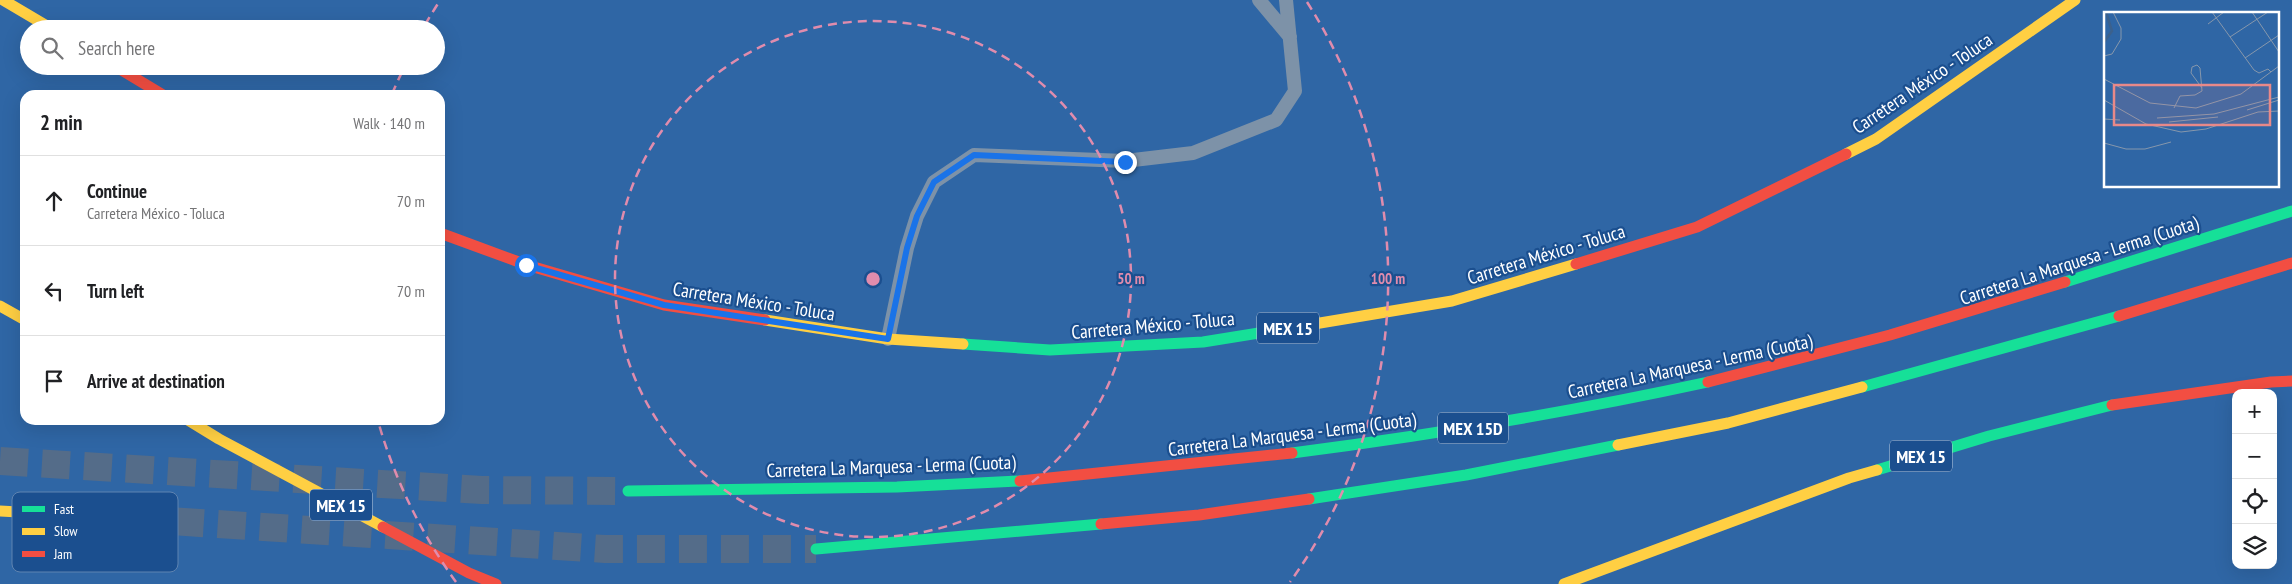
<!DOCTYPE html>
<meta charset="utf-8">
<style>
:root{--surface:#fff;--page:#f6f6f6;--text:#202124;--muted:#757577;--line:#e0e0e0}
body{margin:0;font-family:"PT Sans Narrow",sans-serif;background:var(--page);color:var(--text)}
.controls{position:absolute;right:15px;bottom:15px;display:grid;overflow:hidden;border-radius:10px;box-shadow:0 5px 20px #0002}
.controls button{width:45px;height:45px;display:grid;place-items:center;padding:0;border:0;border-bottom:1px solid var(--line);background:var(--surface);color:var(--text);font:25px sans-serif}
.stop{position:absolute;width:15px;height:15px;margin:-11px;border:4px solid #1a73e8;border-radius:50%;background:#fff}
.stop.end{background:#1a73e8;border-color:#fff;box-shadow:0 1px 5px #0008}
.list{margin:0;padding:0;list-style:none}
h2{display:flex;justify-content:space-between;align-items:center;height:65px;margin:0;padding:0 20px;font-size:21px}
h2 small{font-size:16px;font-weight:400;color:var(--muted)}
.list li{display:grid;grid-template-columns:32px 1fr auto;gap:15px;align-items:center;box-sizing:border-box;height:90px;padding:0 20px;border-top:1px solid var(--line)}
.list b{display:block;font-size:19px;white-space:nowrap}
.list p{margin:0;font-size:16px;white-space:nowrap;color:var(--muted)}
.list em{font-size:16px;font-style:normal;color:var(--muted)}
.icon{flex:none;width:28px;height:28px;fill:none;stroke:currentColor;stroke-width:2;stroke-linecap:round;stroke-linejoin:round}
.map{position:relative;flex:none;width:2292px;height:584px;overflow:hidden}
.search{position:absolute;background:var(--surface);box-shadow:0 5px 20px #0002;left:20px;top:20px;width:425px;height:55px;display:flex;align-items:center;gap:12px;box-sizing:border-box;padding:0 18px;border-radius:28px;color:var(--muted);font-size:19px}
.panel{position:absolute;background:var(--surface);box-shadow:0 5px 20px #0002;left:20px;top:90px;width:425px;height:335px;border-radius:15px}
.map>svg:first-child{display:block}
</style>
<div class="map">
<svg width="2292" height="584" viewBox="0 0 2292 584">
<rect width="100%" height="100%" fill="#365274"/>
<path fill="#2f66a5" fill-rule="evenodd" d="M 0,0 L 2292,0 L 2292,584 L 0,584 ZM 2106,14 L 2278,14 L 2278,186 L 2106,186 ZM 29,29 L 436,29 L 436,66 L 29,66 ZM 25,95 L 440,95 L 440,420 L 25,420 ZM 2236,393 L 2273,393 L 2273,565 L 2236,565 Z"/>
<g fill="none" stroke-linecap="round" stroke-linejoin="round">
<path stroke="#546c89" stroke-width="28" stroke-dasharray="28 14" stroke-linecap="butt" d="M 0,461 L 482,490 L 628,491
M 92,516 L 605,549 L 816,549"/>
<path stroke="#7d92a8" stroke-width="14" d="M 1259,0 L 1290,37
M 888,339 L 907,248 L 917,216 L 934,182 L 974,155 L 1125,161 L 1193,153 L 1276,120 L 1295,91 L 1286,0"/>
<path stroke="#16e098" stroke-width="11" d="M 2065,282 L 2292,211
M 963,344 L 1050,350 L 1203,342 L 1290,328
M 1862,387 L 2119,316
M 1292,453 C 1432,435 1570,412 1708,382
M 1877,470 L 1989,436 L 2112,405
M 628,491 L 897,487 L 1020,481
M 1309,499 L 1466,475 L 1618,445
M 816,549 L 1101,524"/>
<path stroke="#ffcf43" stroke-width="11" d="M 3,0 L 52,29
M 1846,154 L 1876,139 L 2075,0
M 0,306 L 25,320
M 765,320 L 888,339 L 963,344
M 1290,328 L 1452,301 L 1576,264
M 188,420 L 219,439 L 383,527
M 1618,445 L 1728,423 L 1862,387
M 0,511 L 92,516
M 1564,584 L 1849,478 L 1877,470"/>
<path stroke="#f24e42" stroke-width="11" d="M 115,66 L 163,95
M 440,233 L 527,265 L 664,305 L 765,320
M 1576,264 L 1697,227 L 1846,154
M 2119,316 L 2292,263
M 1708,382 L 1890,335 L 2065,282
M 2112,405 L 2271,382 L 2292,381
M 1020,481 L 1292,453
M 1101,524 L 1199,515 L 1309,499
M 383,527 L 469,573 L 496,584"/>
</g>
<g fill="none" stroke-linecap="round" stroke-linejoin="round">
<path stroke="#1a73e8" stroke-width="6" d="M 526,265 L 664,305 L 888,339 L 907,248 L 917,216 L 934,182 L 974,155 L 1125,162"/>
</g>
<g fill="none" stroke="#e08cad" stroke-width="2.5" stroke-dasharray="9 6">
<circle cx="873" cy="279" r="258"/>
<path d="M456 582A515 515 0 0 1 378 421M392 94A515 515 0 0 1 403 70M425 25A515 515 0 0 1 439 2M1307 2A515 515 0 0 1 1290 582"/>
</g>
<g text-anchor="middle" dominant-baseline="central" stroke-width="4.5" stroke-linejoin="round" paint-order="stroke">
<g fill="#1b4f8f" stroke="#bbcadd" stroke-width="1">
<rect x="1257" y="312.5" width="62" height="31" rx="4"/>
<rect x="1438" y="412.5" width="70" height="31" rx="4"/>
<rect x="1890" y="440.5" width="62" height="31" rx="4"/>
<rect x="310" y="489.5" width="62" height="31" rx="4"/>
</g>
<g font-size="18" font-weight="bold" fill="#fff">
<text x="1288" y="328">MEX 15</text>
<text x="1473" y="428">MEX 15D</text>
<text x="1921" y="456">MEX 15</text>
<text x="341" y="505">MEX 15</text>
</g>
<g font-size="19" fill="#fff" stroke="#1b4f8f">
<text transform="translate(1922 83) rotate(-34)">Carretera México - Toluca</text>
<text transform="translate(1546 254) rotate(-17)">Carretera México - Toluca</text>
<text transform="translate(2079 260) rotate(-18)">Carretera La Marquesa - Lerma (Cuota)</text>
<text transform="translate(754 301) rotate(9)">Carretera México - Toluca</text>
<text transform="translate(1153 325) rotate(-5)">Carretera México - Toluca</text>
<text transform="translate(1690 366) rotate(-12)">Carretera La Marquesa - Lerma (Cuota)</text>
<text transform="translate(1292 434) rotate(-7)">Carretera La Marquesa - Lerma (Cuota)</text>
<text transform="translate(891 466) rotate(-2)">Carretera La Marquesa - Lerma (Cuota)</text>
</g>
</g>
<g transform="translate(2104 12)">
<rect width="175" height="175" fill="#365274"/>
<path d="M 0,0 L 175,0 L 175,175 L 0,175 Z" fill="#2f66a5"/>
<path fill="none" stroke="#3b618d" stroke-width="2.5" d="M 0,30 L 8,19 L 2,0"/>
<path fill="none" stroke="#8697ac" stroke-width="1" d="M 108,0 L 150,58 L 155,61 L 164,57 L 167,60M 148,0 L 175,40M 104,12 L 120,0M 126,25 L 164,0M 0,44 L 8,42 L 17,27 L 17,16 L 9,0M 141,46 L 175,23M 0,67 L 46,91 L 92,96 L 137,82 L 175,54M 0,88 L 42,112 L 77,120 L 102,117 L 154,100 L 175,99M 70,96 L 76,84 L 91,83 L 98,79 L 96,56 L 93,53 L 88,55 L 87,61 L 98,76M 143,98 L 175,88M 53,106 L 110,102 L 175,85M 0,107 L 16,108M 65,110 L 114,105M 0,131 L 22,137 L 41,137 L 67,130"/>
<path fill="#e88989" fill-opacity="0.15" stroke="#e88989" stroke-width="2.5" d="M 10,73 L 166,73 L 166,113 L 10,113 Z"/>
<rect width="175" height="175" fill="none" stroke="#fff" stroke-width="2.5"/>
</g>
<rect x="12" y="492" width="166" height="80" rx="8" fill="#1b4f8f" stroke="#5f84b1" stroke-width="1"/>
<rect x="22" y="506" width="23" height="6" fill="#16e098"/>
<rect x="22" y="528" width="23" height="7" fill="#ffcf43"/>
<rect x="22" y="551" width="23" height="6" fill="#f24e42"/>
<g font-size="14" fill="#fff">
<text x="54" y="514">Fast</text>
<text x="54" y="536">Slow</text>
<text x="54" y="559">Jam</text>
</g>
<circle cx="873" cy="279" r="8" fill="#e08cad" stroke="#1b4f8f" stroke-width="2.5"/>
<g font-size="15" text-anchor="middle" font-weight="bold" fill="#e08cad" stroke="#1b4f8f" stroke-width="4.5" stroke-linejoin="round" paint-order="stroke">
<text x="1131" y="284">50 m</text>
<text x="1388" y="284">100 m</text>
</g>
</svg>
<div class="controls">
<button>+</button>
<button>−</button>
<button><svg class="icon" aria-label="locate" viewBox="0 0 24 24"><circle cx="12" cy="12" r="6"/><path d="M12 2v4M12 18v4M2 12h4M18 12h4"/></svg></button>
<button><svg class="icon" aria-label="layers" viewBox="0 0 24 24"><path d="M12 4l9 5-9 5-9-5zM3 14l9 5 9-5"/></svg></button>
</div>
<div class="stop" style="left:526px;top:265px"></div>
<div class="stop end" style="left:1125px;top:162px"></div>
<div class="search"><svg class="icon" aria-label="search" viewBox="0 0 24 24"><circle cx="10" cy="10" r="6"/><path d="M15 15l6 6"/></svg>Search here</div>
<section class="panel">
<h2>2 min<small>Walk · 140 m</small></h2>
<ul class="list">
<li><svg class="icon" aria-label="ahead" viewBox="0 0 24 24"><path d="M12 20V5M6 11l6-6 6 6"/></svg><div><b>Continue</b><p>Carretera México - Toluca</p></div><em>70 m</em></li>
<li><svg class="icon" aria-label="left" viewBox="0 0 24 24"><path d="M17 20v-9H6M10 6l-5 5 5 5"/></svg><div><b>Turn left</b></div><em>70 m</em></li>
<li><svg class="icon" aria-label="arrive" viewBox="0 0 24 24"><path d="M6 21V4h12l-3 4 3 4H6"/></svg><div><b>Arrive at destination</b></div></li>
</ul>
</section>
</div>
